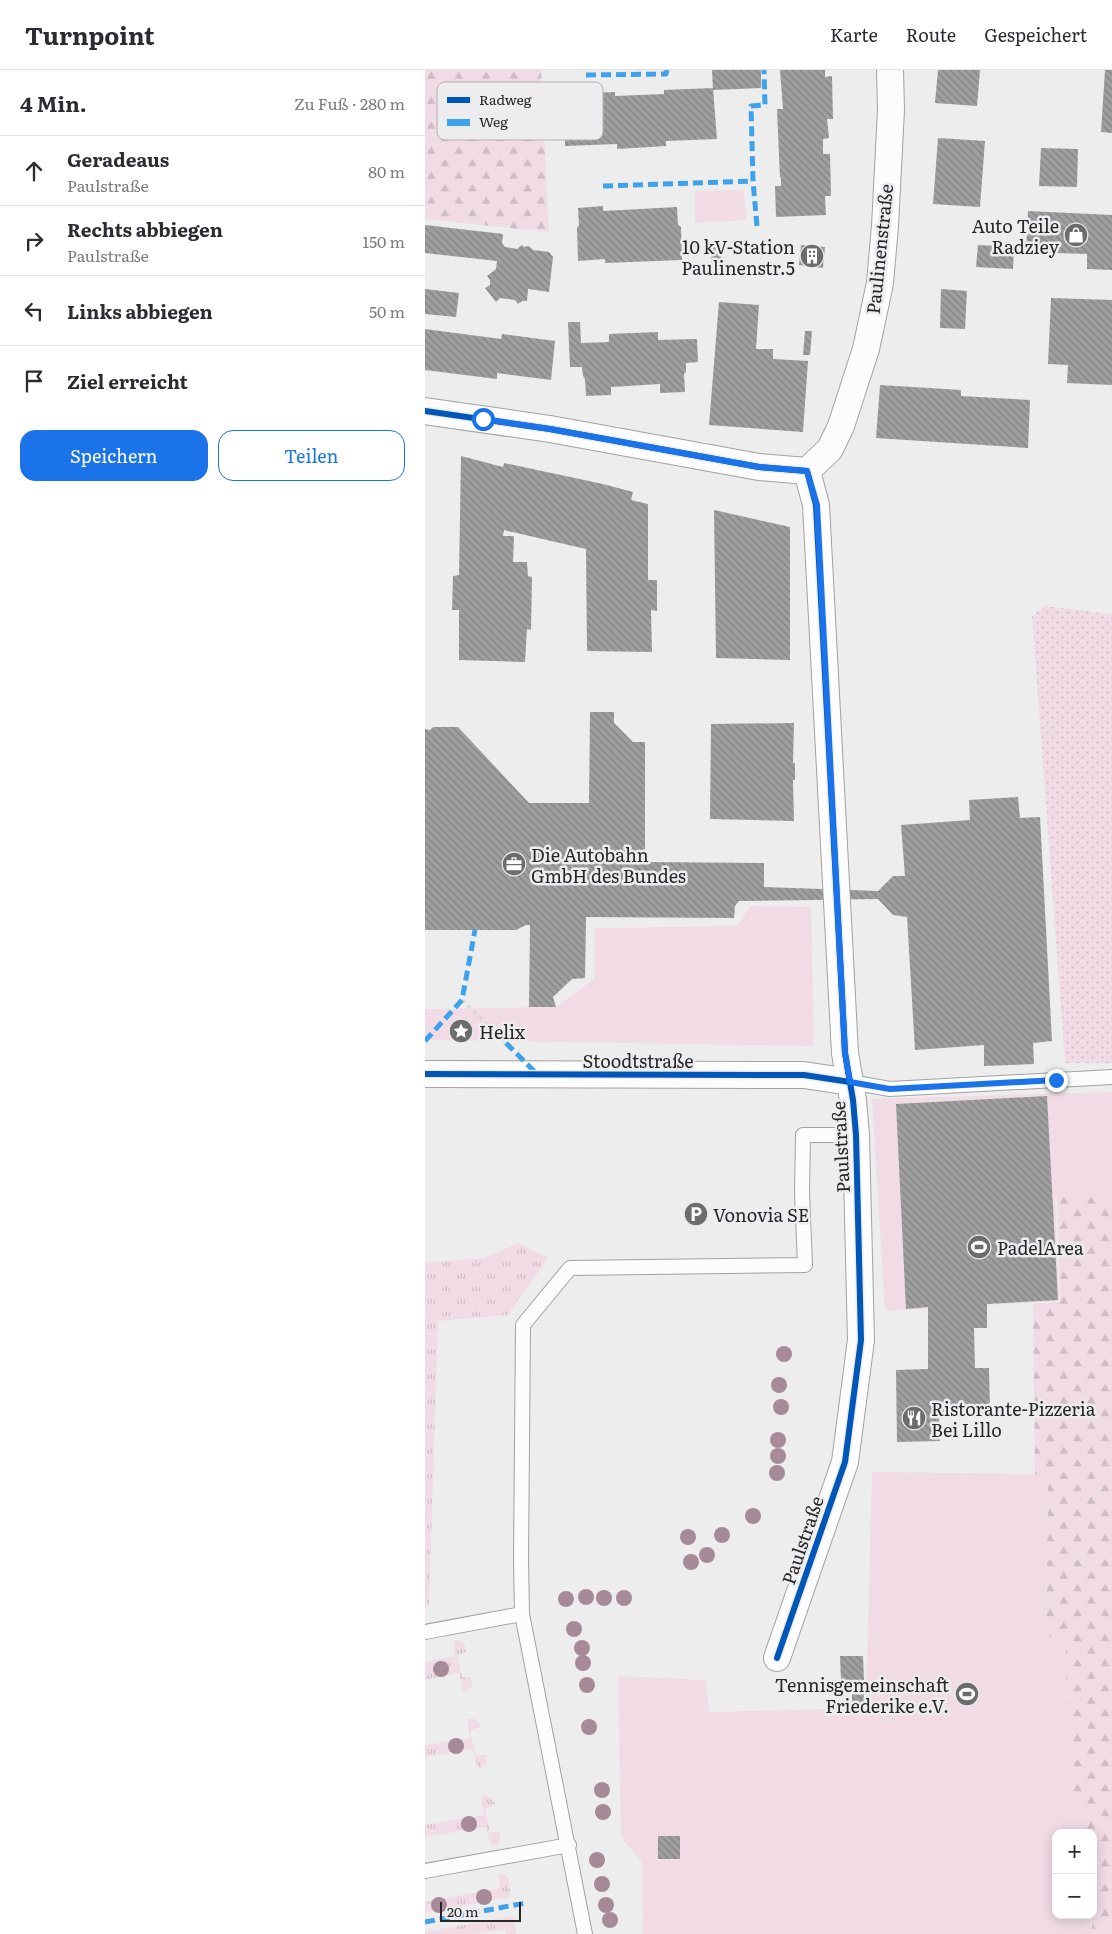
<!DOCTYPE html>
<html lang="de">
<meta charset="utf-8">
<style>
:root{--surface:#fff;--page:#f2f2f3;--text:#2b2b33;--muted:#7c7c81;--line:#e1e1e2;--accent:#1a73e8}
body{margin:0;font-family:Literata,serif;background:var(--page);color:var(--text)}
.controls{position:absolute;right:15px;bottom:15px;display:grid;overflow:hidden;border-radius:10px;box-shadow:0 2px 12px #0003}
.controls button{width:45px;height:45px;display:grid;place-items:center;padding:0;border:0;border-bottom:1px solid var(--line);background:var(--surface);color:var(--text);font:25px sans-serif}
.scale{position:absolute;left:15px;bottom:12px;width:81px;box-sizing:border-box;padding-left:5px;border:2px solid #272728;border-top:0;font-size:14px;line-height:18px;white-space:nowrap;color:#272728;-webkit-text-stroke:4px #edecef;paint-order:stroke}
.stop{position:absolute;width:15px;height:15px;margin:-11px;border:4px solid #1a73e8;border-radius:50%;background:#fff}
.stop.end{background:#1a73e8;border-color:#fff;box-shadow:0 1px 5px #0008}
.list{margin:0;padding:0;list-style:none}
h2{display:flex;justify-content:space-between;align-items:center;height:65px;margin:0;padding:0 20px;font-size:21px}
h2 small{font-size:16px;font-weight:400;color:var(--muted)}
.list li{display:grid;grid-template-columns:32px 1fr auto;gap:15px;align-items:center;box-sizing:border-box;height:70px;padding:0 20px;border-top:1px solid var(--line)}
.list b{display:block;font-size:19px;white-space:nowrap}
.list p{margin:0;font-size:16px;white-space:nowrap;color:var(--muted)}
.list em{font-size:16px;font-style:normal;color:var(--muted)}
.actions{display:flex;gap:10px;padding:15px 20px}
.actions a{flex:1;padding:11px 0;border:1px solid var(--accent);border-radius:15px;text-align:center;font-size:18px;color:var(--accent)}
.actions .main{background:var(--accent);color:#fff}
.icon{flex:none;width:28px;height:28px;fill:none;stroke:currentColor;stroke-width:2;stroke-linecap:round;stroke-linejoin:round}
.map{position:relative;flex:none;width:687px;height:1864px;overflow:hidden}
header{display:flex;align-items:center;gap:30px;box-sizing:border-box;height:70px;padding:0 25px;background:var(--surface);border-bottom:1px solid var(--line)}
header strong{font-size:24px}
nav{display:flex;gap:28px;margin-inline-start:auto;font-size:18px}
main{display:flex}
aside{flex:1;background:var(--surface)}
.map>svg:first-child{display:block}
</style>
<header>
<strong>Turnpoint</strong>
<nav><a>Karte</a><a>Route</a><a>Gespeichert</a></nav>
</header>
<main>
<aside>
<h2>4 Min.<small>Zu Fuß · 280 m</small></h2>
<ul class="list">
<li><svg class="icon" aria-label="ahead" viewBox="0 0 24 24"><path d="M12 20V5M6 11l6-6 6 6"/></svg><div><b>Geradeaus</b><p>Paulstraße</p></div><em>80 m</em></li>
<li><svg class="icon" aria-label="right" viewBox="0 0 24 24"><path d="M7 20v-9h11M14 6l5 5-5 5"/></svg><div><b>Rechts abbiegen</b><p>Paulstraße</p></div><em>150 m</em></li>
<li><svg class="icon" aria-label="left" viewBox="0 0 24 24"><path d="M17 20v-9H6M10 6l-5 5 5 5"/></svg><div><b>Links abbiegen</b></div><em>50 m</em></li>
<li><svg class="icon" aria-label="arrive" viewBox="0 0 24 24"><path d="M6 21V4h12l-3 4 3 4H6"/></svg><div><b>Ziel erreicht</b></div></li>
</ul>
<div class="actions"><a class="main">Speichern</a><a>Teilen</a></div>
</aside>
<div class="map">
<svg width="687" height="1864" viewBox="0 0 687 1864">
<defs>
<pattern id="grass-tufts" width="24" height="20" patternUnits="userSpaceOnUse" patternTransform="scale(1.25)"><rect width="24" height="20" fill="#f1dce6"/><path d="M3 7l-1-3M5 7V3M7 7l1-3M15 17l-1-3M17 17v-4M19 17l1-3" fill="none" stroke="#cfbdc5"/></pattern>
<pattern id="forest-firs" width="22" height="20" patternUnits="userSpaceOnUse" patternTransform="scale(1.25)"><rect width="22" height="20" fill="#f1dce6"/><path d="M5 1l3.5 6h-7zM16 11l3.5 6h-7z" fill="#cfbdc5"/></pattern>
<pattern id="garden-dots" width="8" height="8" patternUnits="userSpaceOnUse" patternTransform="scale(1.25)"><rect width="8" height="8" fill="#f1dce6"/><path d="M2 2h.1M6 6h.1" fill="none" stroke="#cfbdc5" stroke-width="1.8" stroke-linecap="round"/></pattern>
<pattern id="building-back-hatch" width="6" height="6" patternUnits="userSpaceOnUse" patternTransform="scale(1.25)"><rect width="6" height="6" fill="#9f9fa0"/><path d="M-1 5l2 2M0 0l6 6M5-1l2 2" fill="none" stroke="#828282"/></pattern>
</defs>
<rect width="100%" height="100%" fill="#ededee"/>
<path fill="url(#grass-tufts)" d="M 93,1173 L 123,1188 L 83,1245 L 13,1251 L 4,1536 L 0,1537 L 0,1193 L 59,1188 Z
M 31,1570 L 39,1573 L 42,1582 L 32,1585 L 37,1607 L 46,1607 L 47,1617 L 38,1622 L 34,1603 L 0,1610 L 0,1592 L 30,1586 L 29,1572 Z
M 48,1648 L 57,1656 L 45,1661 L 51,1685 L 62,1685 L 61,1694 L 56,1698 L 53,1698 L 47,1679 L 0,1687 L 0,1675 L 45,1668 L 42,1649 Z
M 62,1725 L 71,1734 L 60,1739 L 65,1762 L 75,1762 L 75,1771 L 71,1776 L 66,1775 L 61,1757 L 0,1767 L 0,1755 L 59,1745 L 56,1727 Z
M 73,1803 L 78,1803 L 84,1809 L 85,1827 L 0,1843 L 0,1832 L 75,1818 Z
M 88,1846 L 92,1864 L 81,1864 L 80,1859 L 49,1864 L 0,1864 L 0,1862 Z"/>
<path fill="url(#forest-firs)" d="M 0,0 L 116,0 L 124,162 L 0,149 Z
M 687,1127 L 687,1864 L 667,1864 L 668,1763 L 661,1763 L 660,1743 L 645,1728 L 640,1574 L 621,1564 L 623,1404 L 610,1404 L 608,1234 L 635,1232 L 632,1128 Z"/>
<path fill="#f1dce6" d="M 319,120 L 321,150 L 270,153 L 270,121 Z
M 325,836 L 386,837 L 389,976 L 0,970 L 0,939 L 131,937 L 170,908 L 170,858 L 312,856 Z
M 687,1022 L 687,1127 L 630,1128 L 634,1231 L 460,1241 L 447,1029 Z
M 447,1402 L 623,1404 L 621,1564 L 640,1574 L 645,1728 L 660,1743 L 661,1763 L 631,1763 L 631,1845 L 666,1845 L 667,1864 L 218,1864 L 217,1792 L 196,1767 L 193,1606 L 281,1610 L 284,1642 L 441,1638 Z"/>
<path fill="url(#garden-dots)" d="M 620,536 L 687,544 L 687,993 L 640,993 L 607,546 Z"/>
<path fill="url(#building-back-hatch)" d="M 287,0 L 336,0 L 336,18 L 288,20 Z
M 355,0 L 400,0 L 400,7 L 407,6 L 408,49 L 402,49 L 404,68 L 398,69 L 398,84 L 405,84 L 406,126 L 400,126 L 401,145 L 351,147 L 350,116 L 356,116 L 356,107 L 355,108 L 352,39 L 358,39 Z
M 513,0 L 555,0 L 552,36 L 510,33 Z
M 680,0 L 687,0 L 687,63 L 676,62 Z
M 288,18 L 292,69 L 241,71 L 241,76 L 192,79 L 192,74 L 140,76 L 140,24 L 190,22 L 190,26 L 239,24 L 239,20 Z
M 513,68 L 560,71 L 555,137 L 508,134 Z
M 616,78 L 653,79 L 652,117 L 614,116 Z
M 178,136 L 178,141 L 252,137 L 253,155 L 256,157 L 257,190 L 180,193 L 180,189 L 153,191 L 152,158 L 154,155 L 153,138 Z
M 603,141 L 687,145 L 687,200 L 662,199 L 662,184 L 601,182 Z
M 0,155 L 78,164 L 77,173 L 80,177 L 92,179 L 97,175 L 99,177 L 104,176 L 108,180 L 124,182 L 128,187 L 124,222 L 103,219 L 102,231 L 97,231 L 93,234 L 90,230 L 75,228 L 71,232 L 60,218 L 65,215 L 65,210 L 62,206 L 71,199 L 72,191 L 0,183 Z
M 288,171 L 298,172 L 296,194 L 286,194 Z
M 376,175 L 400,177 L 398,198 L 374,195 Z
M 553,175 L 589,177 L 588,199 L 551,197 Z
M 0,219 L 34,223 L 31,247 L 0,244 Z
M 516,219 L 542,221 L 540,259 L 515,258 Z
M 626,228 L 687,230 L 687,315 L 642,313 L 643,295 L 623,294 Z
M 294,232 L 334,235 L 331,279 L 348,279 L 348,289 L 383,291 L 378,362 L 284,355 Z
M 143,252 L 155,252 L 156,273 L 184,272 L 184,264 L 233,262 L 233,270 L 272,269 L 273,292 L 261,293 L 261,302 L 259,304 L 260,322 L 235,323 L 235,314 L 186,317 L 186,325 L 161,326 L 160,309 L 158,306 L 157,297 L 145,297 Z
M 0,259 L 76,269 L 77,264 L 130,271 L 126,310 L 72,303 L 72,309 L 0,300 Z
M 380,261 L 387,261 L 385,285 L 378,285 Z
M 455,315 L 536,320 L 536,326 L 605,330 L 603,378 L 451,368 Z
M 36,386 L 78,397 L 79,393 L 178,414 L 208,422 L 206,430 L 223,434 L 223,510 L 232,510 L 232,541 L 226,540 L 227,582 L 162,581 L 161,479 L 79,460 L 78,466 L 89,466 L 88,492 L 102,492 L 103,506 L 107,507 L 106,560 L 102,559 L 100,592 L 34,590 L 34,540 L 27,540 L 28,506 L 34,505 Z
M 289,440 L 365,457 L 365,590 L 291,588 Z
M 165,642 L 189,642 L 189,653 L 208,672 L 220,672 L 220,792 L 339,793 L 339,817 L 453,821 L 468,806 L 480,806 L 476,755 L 545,750 L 544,730 L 593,727 L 595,748 L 615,747 L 627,971 L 608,973 L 609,994 L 559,996 L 559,975 L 490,980 L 482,847 L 468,845 L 453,829 L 314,831 L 310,836 L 309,848 L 161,847 L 160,908 L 147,909 L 128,927 L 131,937 L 104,937 L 105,855 L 101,855 L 91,860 L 0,860 L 0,659 L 5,660 L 8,657 L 33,657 L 104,733 L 164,733 Z
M 369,653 L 368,693 L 370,693 L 370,710 L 368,710 L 369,751 L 285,749 L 286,654 Z
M 622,1026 L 633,1230 L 562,1234 L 562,1258 L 549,1258 L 550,1298 L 564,1298 L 565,1343 L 514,1344 L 515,1371 L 472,1372 L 471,1300 L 503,1299 L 503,1237 L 481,1239 L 471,1034 Z
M 415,1586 L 438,1586 L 439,1610 L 416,1610 Z
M 427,1624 L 439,1624 L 439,1636 L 427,1637 Z
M 233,1766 L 255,1766 L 255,1789 L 233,1789 Z"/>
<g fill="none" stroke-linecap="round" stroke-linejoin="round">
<g stroke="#a2a2a3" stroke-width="16">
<path id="service" d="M 425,1012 L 465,1019 L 687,1007
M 0,1562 L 97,1544
M 0,1801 L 144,1775
M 160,1864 L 97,1544 L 96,1489 L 98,1255 L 145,1198 L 380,1195 L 377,1122 L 378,1065 L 431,1065"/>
</g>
<g stroke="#a2a2a3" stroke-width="28">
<path id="minor" d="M 0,341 L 125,359 L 334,397 L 382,401 L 391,435 L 420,983 L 428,1030 L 431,1065 L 436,1270 L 420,1392 L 352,1588
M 382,401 L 405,379 L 416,356 L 441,279 L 455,213 L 460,156 L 466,40 L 465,0
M 0,1004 L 379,1005 L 425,1012"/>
</g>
<path stroke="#d7d7d7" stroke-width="3" stroke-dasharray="4 4" stroke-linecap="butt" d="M 37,930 L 81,973"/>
<use href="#service" stroke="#fcfcfc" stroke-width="14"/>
<use href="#minor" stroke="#fcfcfc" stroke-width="26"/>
<path stroke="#3ea2eb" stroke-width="5" stroke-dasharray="10 5" stroke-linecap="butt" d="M 161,5 L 241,4 L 242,0
M 178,116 L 328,111
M 332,156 L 328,111 L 326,36 L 340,35 L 339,0
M 0,971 L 37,930 L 50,860
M 81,973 L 112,1004
M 0,1852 L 100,1833"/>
<g stroke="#edecef" stroke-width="9">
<path id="cycleway" d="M 0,341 L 125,359 L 334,397 L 382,401 L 391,435 L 420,983 L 428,1030 L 431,1065 L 436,1270 L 420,1392 L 352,1588
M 0,1004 L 379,1005 L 425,1012"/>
</g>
<use href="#cycleway" stroke="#0057b8" stroke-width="6"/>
</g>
<g fill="#a78a98">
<circle cx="359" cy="1284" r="8"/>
<circle cx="354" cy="1315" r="8"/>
<circle cx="356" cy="1337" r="8"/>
<circle cx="353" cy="1370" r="8"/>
<circle cx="353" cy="1386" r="8"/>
<circle cx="352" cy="1403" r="8"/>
<circle cx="328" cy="1446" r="8"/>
<circle cx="297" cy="1465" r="8"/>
<circle cx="263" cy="1467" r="8"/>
<circle cx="282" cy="1485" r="8"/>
<circle cx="266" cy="1492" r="8"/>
<circle cx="161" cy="1527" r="8"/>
<circle cx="179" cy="1528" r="8"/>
<circle cx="199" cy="1528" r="8"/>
<circle cx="141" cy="1529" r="8"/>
<circle cx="149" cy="1559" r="8"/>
<circle cx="157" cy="1578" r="8"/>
<circle cx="158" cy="1593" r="8"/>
<circle cx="16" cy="1599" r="8"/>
<circle cx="162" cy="1615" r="8"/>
<circle cx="164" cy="1657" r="8"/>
<circle cx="31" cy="1676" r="8"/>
<circle cx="177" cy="1720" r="8"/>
<circle cx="178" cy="1742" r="8"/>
<circle cx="44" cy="1754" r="8"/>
<circle cx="172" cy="1790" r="8"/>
<circle cx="177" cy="1814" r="8"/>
<circle cx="59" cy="1827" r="8"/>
<circle cx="14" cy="1835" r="8"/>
<circle cx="181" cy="1835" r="8"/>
<circle cx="185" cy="1850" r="8"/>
</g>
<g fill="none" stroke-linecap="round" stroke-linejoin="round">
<path stroke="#1a73e8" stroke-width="6" d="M 58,349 L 125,359 L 334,397 L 382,401 L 392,435 L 420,983 L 425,1012 L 465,1019 L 631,1010"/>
</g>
<defs>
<g id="shop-disc" transform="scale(1.25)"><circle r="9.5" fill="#6c6c6d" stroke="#edecef"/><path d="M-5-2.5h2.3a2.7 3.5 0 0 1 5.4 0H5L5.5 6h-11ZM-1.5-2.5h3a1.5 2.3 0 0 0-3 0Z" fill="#fff"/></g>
<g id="building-disc" transform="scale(1.25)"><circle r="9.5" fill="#6c6c6d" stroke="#edecef"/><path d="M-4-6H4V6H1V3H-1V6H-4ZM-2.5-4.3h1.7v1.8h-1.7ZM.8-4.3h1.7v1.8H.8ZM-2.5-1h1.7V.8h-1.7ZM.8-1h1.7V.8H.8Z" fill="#fff"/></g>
<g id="office-disc" transform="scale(1.25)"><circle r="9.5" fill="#6c6c6d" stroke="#edecef"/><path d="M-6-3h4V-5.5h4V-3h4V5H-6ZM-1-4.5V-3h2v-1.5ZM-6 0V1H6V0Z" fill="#fff"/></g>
<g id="sight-disc" transform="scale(1.25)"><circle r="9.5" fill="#6c6c6d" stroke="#edecef"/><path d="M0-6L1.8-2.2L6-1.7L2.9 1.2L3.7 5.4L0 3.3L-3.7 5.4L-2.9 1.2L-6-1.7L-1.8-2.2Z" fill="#fff"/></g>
<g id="parking-disc" transform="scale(1.25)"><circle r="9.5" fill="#6c6c6d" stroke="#edecef"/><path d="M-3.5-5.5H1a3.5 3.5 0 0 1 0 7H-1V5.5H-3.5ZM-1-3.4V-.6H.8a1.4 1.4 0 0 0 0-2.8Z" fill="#fff"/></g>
<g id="stadium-disc" transform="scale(1.25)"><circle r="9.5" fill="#6c6c6d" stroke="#edecef"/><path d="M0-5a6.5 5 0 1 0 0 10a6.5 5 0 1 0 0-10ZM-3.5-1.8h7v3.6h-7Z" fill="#fff"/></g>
<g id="restaurant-disc" transform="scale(1.25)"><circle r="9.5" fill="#6c6c6d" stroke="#edecef"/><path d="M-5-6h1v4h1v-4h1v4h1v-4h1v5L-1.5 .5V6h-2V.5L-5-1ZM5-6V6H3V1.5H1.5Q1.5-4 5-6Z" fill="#fff"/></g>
</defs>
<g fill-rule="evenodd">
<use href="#shop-disc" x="651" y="165"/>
<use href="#building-disc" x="387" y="186"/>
<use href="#office-disc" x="89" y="794"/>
<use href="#sight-disc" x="36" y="961"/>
<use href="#parking-disc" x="271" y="1144"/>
<use href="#stadium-disc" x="554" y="1177"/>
<use href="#restaurant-disc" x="489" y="1348"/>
<use href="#stadium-disc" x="542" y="1624"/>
</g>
<g text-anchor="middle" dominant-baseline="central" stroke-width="5" stroke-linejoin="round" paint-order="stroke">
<g font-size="18" fill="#272728" stroke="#edecef" text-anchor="start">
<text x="634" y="155" text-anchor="end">Auto Teile<tspan x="634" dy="21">Radziey</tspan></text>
<text x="370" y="176" text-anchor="end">10 kV-Station<tspan x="370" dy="21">Paulinenstr.5</tspan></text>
<text x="106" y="784">Die Autobahn<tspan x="106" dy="21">GmbH des Bundes</tspan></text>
<text x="54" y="961">Helix</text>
<text x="288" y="1144">Vonovia SE</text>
<text x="572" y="1177">PadelArea</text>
<text x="506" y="1338">Ristorante-Pizzeria<tspan x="506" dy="21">Bei Lillo</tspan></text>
<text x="524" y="1614" text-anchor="end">Tennisgemeinschaft<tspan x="524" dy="21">Friederike e.V.</tspan></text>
</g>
<g font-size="18" fill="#272728" stroke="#edecef">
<text transform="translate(454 179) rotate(-84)">Paulinenstraße</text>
<text x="213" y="990">Stoodtstraße</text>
<text transform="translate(415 1077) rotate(-93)">Paulstraße</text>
<text transform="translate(377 1470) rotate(-71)">Paulstraße</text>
</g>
</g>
<rect x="12" y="12" width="166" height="58" rx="8" fill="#edecef" stroke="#b2b1b3" stroke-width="1"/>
<rect x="22" y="27" width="23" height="6" fill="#0057b8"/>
<rect x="22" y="49" width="23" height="7" fill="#3ea2eb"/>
<g font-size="14" fill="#272728">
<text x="54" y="35">Radweg</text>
<text x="54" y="57">Weg</text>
</g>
</svg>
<div class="controls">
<button>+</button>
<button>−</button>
</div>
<div class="scale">20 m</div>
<div class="stop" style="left:58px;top:349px"></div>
<div class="stop end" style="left:631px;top:1010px"></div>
</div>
</main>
